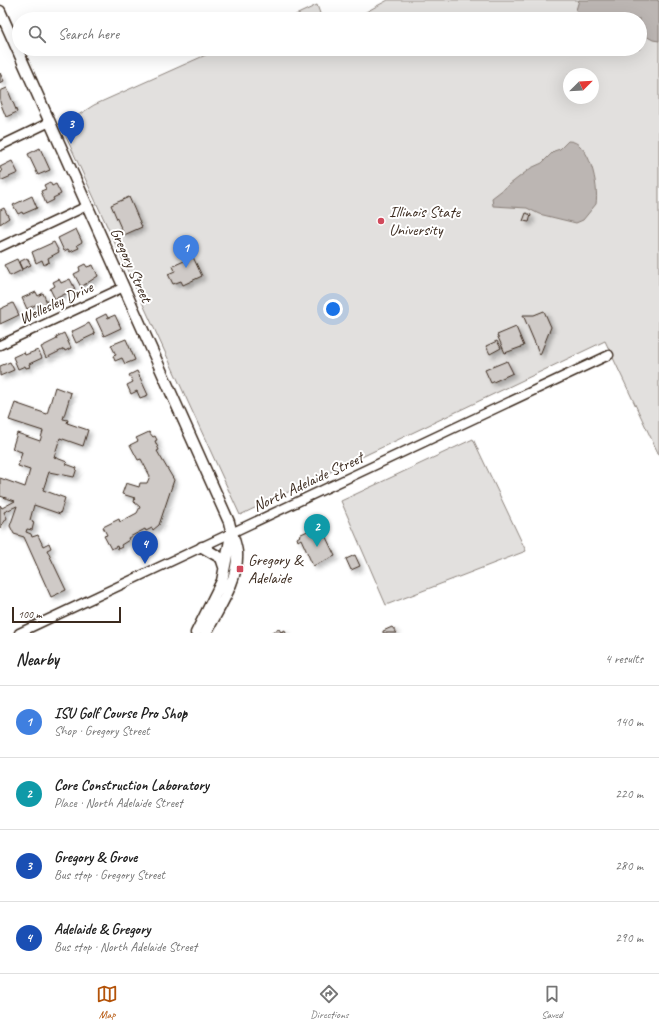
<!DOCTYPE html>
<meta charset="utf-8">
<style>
:root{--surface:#fff;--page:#f2f2f2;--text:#222;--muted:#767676;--line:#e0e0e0;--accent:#b45309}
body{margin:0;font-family:Caveat,sans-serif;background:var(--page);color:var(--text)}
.compass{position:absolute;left:563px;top:68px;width:36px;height:36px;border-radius:50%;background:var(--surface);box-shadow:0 4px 16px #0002;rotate:66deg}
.scale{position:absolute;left:12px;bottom:10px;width:109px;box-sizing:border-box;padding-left:4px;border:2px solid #3b2a1e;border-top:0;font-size:11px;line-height:14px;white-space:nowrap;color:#3b2a1e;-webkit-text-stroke:3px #fff;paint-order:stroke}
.you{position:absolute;left:333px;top:309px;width:14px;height:14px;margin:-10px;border:3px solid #fff;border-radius:50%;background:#1a73e8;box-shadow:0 0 0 6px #1a73e833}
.badge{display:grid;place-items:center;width:26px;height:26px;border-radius:50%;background:var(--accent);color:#fff;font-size:13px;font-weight:700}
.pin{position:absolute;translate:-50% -33px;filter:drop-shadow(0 1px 2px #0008)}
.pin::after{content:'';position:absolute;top:21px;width:14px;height:12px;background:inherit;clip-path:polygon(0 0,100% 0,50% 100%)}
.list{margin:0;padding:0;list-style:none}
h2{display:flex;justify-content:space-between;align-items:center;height:52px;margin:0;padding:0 16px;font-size:17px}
h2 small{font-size:13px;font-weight:400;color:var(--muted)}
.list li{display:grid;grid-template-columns:26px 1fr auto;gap:12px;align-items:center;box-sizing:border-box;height:72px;padding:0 16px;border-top:1px solid var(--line)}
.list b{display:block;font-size:15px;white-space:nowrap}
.list p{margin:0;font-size:13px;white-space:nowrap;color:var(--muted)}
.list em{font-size:13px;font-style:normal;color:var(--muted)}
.icon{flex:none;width:22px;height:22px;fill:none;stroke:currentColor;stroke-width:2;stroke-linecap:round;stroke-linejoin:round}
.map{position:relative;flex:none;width:659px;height:633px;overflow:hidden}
.search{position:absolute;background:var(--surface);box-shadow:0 4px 16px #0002;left:12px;right:12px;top:12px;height:44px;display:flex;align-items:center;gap:10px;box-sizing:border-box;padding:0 14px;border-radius:22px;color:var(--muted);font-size:15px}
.sheet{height:340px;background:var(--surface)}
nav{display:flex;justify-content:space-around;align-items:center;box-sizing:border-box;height:56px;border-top:1px solid var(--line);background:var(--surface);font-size:11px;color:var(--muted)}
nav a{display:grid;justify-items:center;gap:2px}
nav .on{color:var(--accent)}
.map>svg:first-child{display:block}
</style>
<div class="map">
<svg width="659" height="633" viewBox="0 0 659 633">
<defs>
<filter id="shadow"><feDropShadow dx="3.5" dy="3.5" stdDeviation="2" flood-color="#0004"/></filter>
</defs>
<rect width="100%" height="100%" fill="#fff"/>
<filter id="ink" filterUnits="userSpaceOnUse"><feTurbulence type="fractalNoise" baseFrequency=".025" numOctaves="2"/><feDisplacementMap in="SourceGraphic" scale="8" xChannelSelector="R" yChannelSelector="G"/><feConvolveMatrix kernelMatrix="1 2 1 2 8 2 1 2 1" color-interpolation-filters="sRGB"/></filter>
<g filter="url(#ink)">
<path fill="#e2e0de" stroke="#8e857e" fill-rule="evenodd" d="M 388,0 L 659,0 L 659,455 L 605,341 L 240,515 L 61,126 L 94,105 L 219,49 L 640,49 L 640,19 L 353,19 ZM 569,74 L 593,74 L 593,98 L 569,98 Z
M 317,5 L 322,19 L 287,19 Z
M 473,439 L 526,551 L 386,605 L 341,501 Z"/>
<path fill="#bcb6b3" stroke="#887e77" d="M 579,0 L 657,0 L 659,2 L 659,41 L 653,40 L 640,33 L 640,19 L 625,19 L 615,16 L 581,18 L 576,10 Z
M 568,141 C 590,140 599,187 596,204 L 583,220 L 576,223 L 539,214 L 527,208 L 493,206 L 492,198 L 531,168 L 542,163 L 554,151 L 560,149 Z"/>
<path fill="#cfcac7" stroke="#3b2a1e" filter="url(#shadow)" d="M 0,73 L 4,81 L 0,83 Z
M 7,88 L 17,112 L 6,117 L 0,102 L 0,91 Z
M 40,148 L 50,170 L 38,175 L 28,154 Z
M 12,161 L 18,173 L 0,181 L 0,173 L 2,172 L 0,167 Z
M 50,182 L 52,186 L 56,184 L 61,194 L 53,198 L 54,200 L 46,204 L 41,191 L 46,189 L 44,185 Z
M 32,196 L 37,208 L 23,214 L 22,212 L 18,214 L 13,205 Z
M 129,197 L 142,227 L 124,235 L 111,205 Z
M 4,208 L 9,218 L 0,224 L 0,210 Z
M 526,213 L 531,215 L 529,222 L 523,221 Z
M 76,229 L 82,242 L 77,245 L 79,248 L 70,252 L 68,249 L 64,251 L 58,238 Z
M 54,242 L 59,252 L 48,258 L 49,262 L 44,265 L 42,260 L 36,263 L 32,252 Z
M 193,257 L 202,276 L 183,285 L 181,281 L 173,284 L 168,274 L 175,271 L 173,266 Z
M 27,258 L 31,265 L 22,269 L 19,262 Z
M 17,259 L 22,270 L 10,276 L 4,265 Z
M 85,264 L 87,267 L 93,265 L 98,276 L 81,287 L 74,274 L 80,271 L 79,267 Z
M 59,279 L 61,283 L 70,279 L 75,289 L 55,299 L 50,289 L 55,286 L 53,282 Z
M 36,292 L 38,296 L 43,293 L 47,303 L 38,307 L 37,304 L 27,309 L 22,298 Z
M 13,303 L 19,315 L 0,324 L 0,309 Z
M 544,311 L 551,327 L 540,355 L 523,315 L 534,315 Z
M 106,314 L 108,318 L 115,315 L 121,328 L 104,336 L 96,319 Z
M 89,323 L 95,334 L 76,343 L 71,332 Z
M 516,327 L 524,346 L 505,353 L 497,335 Z
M 64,333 L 71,348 L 65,351 L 64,349 L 46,358 L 41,347 L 57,339 L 56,337 Z
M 126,339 L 135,360 L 125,364 L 122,358 L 115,361 L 113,356 L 116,355 L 111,345 Z
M 497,341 L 501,348 L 490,354 L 486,346 Z
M 38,350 L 42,358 L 29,364 L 30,367 L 26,368 L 25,366 L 18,369 L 13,357 L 24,352 L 25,355 Z
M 507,361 L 513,373 L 491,383 L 485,370 Z
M 10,362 L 14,370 L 0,376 L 0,366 Z
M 137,371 L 148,395 L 140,398 L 137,391 L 131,394 L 127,385 L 133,382 L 129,375 Z
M 55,387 L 71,393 L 63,419 L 68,420 L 67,423 L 88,430 L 83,446 L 60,438 L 54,457 L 67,462 L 66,464 L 77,468 L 74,477 L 49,472 L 43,490 L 65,498 L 60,514 L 34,505 L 30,520 L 34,522 L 32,530 L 27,529 L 26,532 L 31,534 L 32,537 L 38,535 L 43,546 L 49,543 L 51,548 L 47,550 L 66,590 L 51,597 L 24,537 L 14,534 L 10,526 L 17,506 L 4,512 L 7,518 L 0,528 L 0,505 L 2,508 L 15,501 L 0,496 L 0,478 L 25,487 L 30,470 L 18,466 L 22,452 L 12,449 L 17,433 L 40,441 L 43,431 L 9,420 L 15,403 L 47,414 Z
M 149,432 L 153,437 L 155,436 L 157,440 L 155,441 L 159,450 L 157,451 L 174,480 L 159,525 L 153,530 L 152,528 L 146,531 L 145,529 L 128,538 L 129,540 L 121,545 L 122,547 L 118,549 L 117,546 L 111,549 L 104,536 L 107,535 L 103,527 L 119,519 L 120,522 L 137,513 L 140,507 L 134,502 L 135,498 L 122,494 L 126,483 L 139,487 L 140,483 L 147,483 L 150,476 L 141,459 L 138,460 L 130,445 L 138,441 L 136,438 Z
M 314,528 L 316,534 L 323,531 L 335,556 L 313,566 L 301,539 L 298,541 L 297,538 L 300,536 L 299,535 Z
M 355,555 L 360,566 L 351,570 L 346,559 Z
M 392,627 L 397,633 L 383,633 L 383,631 Z
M 279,629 L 281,632 L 285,630 L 286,633 L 270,633 Z"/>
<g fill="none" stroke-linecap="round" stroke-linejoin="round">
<g stroke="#3b2a1e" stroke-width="11">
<path id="minor" d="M 0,146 L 50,122
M 0,247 L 87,206
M 0,345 L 124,287
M 19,633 L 609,355"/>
</g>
<g stroke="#3b2a1e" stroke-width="13">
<path id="major" d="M 0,11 L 229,522 C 231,532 236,543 237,552 C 239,580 218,609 206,633
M 202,547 L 221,558 L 224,567
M 196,633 L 222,581 L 231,535"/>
</g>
<use href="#minor" stroke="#fff" stroke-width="8"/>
<use href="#major" stroke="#fff" stroke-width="10"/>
</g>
</g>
<g fill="#d1495b" stroke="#fff" stroke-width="1.5">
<circle cx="381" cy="221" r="4"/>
<rect x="236" y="565" width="8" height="8" rx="2"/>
</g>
<g text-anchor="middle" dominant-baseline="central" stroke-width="4" stroke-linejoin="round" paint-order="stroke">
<g font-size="16" fill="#3b2a1e" stroke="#fff" text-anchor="start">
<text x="389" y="212">Illinois State<tspan x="389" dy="18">University</tspan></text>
<text x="248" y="560">Gregory &amp;<tspan x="248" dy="18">Adelaide</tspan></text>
</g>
<g font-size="16" fill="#3b2a1e" stroke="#fff">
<text transform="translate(131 265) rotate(66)">Gregory Street</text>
<text transform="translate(56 303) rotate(-25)">Wellesley Drive</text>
<text transform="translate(308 482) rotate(-25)">North Adelaide Street</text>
</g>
</g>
</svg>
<svg class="compass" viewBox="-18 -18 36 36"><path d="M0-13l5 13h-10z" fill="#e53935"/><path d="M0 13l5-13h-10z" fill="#767676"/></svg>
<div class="scale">100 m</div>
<div class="you"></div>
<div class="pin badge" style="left:186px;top:268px;background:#3f7fe0">1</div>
<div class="pin badge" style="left:317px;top:547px;background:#0f9aa8">2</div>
<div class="pin badge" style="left:71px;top:144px;background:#1a4fb4">3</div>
<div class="pin badge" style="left:145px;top:564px;background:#1a4fb4">4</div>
<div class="search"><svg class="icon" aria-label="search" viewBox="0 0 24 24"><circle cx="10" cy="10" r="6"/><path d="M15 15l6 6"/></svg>Search here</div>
</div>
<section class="sheet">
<h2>Nearby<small>4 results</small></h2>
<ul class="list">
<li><span class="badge" style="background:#3f7fe0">1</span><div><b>ISU Golf Course Pro Shop</b><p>Shop · Gregory Street</p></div><em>140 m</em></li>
<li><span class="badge" style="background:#0f9aa8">2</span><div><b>Core Construction Laboratory</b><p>Place · North Adelaide Street</p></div><em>220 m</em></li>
<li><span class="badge" style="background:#1a4fb4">3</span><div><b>Gregory &amp; Grove</b><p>Bus stop · Gregory Street</p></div><em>280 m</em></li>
<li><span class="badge" style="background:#1a4fb4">4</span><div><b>Adelaide &amp; Gregory</b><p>Bus stop · North Adelaide Street</p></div><em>290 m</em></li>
</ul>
</section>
<nav>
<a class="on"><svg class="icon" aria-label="map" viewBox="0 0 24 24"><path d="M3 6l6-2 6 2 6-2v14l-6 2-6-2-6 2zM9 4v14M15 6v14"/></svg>Map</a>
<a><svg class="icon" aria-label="directions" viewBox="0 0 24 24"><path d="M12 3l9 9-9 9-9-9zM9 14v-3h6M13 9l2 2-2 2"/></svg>Directions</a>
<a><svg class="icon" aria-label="saved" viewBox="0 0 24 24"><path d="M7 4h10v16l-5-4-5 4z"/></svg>Saved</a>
</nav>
